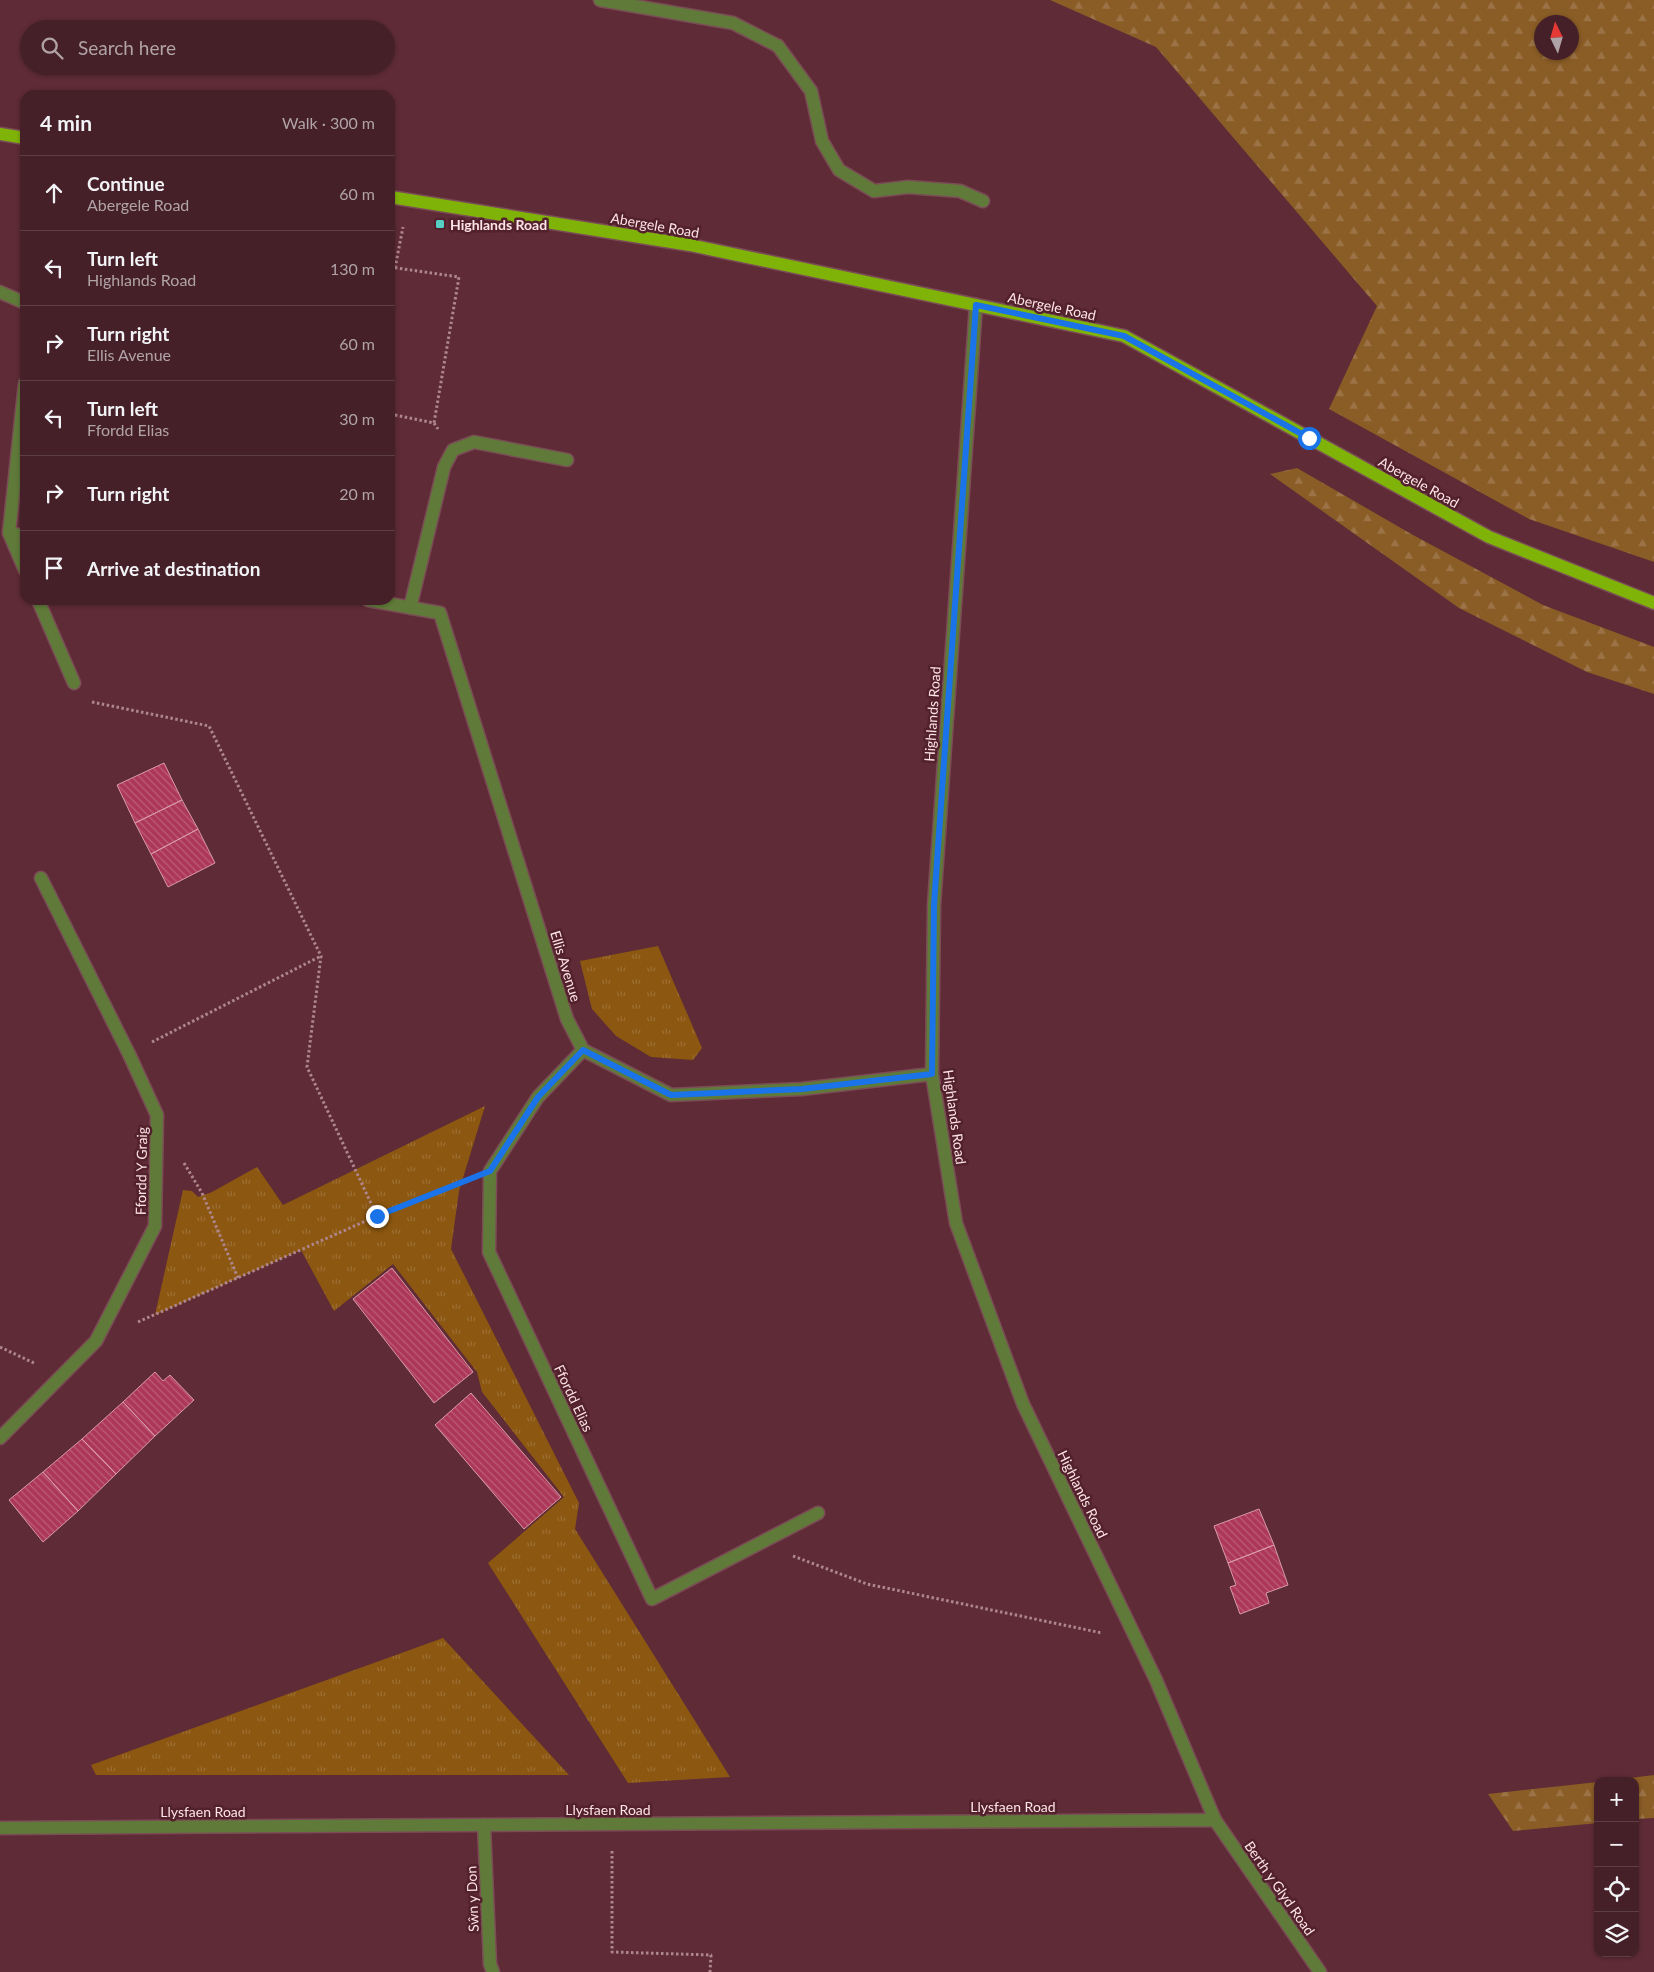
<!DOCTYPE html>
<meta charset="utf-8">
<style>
:root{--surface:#462028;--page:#4d2830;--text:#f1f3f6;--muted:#b0a3a8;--line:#5e3e45}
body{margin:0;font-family:Lato,sans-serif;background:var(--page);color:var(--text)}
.controls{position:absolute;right:15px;bottom:15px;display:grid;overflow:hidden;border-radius:10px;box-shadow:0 1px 4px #0004}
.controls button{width:45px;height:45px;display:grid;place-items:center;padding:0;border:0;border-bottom:1px solid var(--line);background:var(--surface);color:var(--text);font:25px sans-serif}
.compass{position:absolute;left:1534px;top:15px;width:45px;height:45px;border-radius:50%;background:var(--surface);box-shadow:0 1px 4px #0004;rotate:355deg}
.stop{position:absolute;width:15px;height:15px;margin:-11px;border:4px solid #1a73e8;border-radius:50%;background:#fff}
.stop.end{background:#1a73e8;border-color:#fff;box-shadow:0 1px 5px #0008}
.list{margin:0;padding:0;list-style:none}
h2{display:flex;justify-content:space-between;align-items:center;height:65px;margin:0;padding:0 20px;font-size:21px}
h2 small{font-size:16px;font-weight:400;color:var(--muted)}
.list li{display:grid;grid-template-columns:32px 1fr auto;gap:15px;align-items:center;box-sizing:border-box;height:75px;padding:0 20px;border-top:1px solid var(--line)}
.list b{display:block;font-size:19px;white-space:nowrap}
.list p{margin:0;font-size:16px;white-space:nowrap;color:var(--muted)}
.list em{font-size:16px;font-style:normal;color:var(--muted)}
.icon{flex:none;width:28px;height:28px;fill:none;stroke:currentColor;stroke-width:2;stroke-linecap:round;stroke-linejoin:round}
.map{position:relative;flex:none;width:1654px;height:1972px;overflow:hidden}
.search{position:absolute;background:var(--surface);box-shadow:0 1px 4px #0004;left:20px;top:20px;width:375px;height:55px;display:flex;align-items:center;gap:12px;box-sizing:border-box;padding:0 18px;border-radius:28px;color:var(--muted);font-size:19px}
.panel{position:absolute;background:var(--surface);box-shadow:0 1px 4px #0004;left:20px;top:90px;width:375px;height:515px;border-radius:15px}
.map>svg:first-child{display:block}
</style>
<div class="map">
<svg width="1654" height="1972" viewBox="0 0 1654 1972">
<defs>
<pattern id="grass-tufts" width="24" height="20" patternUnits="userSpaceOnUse" patternTransform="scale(1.25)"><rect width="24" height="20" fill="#8c5710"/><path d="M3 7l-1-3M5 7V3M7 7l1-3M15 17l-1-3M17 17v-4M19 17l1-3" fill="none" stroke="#9d6f33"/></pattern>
<pattern id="forest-firs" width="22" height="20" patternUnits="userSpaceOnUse" patternTransform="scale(1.25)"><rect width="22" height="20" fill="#8a5c26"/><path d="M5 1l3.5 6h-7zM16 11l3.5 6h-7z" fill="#9c7346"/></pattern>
<pattern id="building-back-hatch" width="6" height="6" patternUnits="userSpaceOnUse" patternTransform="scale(1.25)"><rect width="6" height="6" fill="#ac3758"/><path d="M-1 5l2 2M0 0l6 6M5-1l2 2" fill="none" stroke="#bd5d78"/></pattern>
</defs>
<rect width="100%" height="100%" fill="#5e2b36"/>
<path fill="url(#grass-tufts)" d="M 658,946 L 702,1048 L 693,1060 L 651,1057 L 616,1036 L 592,1009 L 580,961 Z
M 485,1106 L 459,1191 L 451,1249 L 579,1503 L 575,1529 L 730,1777 L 628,1783 L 488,1563 L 564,1497 L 482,1392 L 477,1372 L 393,1264 L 334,1311 L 301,1250 L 155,1315 L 183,1190 L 192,1191 L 198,1197 L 212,1192 L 257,1167 L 283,1205 Z
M 443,1638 L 569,1775 L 96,1775 L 91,1765 Z"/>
<path fill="url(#forest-firs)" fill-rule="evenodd" d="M 1050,0 L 1654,0 L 1654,562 L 1529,519 L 1329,409 L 1377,306 L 1156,47 ZM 1572,22 L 1572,52 L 1542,52 L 1542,22 Z
M 1297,468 L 1413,535 L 1543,605 L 1654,647 L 1654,694 L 1587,672 L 1459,608 L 1270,474 Z
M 1654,1775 L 1654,1818 L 1635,1819 L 1635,1781 L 1606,1781 Z
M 1598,1782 L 1598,1823 L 1513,1831 L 1488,1794 Z"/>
<path fill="url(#building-back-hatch)" stroke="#d99ca6" d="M 164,763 L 182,800 L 135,823 L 117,785 Z
M 182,800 L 198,829 L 151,854 L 135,823 Z
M 198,829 L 215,863 L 168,887 L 151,854 Z
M 392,1268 L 473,1372 L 434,1403 L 353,1299 Z
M 155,1372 L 163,1381 L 170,1375 L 194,1400 L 155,1436 L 123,1402 Z
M 471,1393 L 561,1497 L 524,1529 L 435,1425 Z
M 123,1402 L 155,1436 L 116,1474 L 82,1439 Z
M 82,1439 L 116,1474 L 78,1511 L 43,1472 Z
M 43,1472 L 78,1511 L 43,1542 L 9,1500 Z
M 1259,1509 L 1274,1545 L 1228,1563 L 1214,1526 Z
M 1274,1545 L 1288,1585 L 1266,1593 L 1269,1603 L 1240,1614 L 1230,1587 L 1236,1585 L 1228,1563 Z"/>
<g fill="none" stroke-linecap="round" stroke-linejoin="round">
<g stroke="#7b4c56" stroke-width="15">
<path id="service" d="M 778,46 L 811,91 L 822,141 L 839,170 L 874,191 L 908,187 L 960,191 L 983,201"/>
</g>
<g stroke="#7b4c56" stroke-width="15">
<path id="minor" d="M 600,0 L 733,23 L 778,46
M 0,292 L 25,303
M 976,305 L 934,905 L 932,1074 L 956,1223 L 1023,1404 L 1156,1680 L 1215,1820
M 9,533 L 25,383
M 25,536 L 9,533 L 25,570
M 38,600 L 74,683
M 368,600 L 440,613 L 567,1019 L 583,1050 L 671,1095 L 802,1089 L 932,1074
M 410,608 L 444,467 L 453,450 L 474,442 L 567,460
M 583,1050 L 538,1097 L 490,1171 L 489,1252 L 652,1599 L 818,1513
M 0,1438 L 96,1341 L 155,1226 L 157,1115 L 129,1054 L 41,878
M 484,1825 L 490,1964 L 493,1972"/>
</g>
<g stroke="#7b4c56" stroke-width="15">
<path id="tertiary" d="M 0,1828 L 1215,1820 L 1320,1972"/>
</g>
<g stroke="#7b4c56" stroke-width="15">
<path id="primary" d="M 0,134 L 25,138
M 390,197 L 690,245 L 1124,336 L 1489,537 L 1654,603"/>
</g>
<path stroke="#ae868e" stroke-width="3" stroke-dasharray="2.5 2.5" stroke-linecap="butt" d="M 390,267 L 459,277 L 434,423
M 395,268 L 403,227
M 390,414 L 434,423 L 438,429
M 92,702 L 209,726 L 321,956 L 307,1067 L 377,1216
M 152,1042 L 321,956
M 184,1163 L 202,1193 L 238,1278
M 138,1322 L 377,1216 L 462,1182
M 0,1347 L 36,1364
M 793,1556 L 867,1584 L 1102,1633
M 612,1851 L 612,1952 L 711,1955 L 710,1972"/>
<use href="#service" stroke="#607a39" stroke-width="12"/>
<use href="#minor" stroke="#607a39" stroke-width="12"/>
<use href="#tertiary" stroke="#607a39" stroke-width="12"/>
<use href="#primary" stroke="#80b308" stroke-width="12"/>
</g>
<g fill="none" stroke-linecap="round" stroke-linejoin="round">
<path stroke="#1a73e8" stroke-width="6" d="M 377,1216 L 490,1171 L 538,1097 L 583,1050 L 671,1095 L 802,1089 L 932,1074 L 934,905 L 976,305 L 1124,336 L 1309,438"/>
</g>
<rect fill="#56cec3" stroke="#52212c" stroke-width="2" x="435" y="219" width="10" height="10" rx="2.5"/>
<g text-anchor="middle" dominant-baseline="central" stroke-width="5" stroke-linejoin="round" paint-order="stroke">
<g font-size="14" font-weight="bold" fill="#fee3e7" stroke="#52212c" text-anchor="start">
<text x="450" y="224">Highlands Road</text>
</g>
<g font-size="14" fill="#fee3e7" stroke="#52212c">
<text transform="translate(655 225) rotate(10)">Abergele Road</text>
<text transform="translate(1052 306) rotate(12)">Abergele Road</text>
<text transform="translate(1419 482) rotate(29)">Abergele Road</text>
<text transform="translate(932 714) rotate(-86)">Highlands Road</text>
<text transform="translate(566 966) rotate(73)">Ellis Avenue</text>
<text transform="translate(955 1117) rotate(82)">Highlands Road</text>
<text transform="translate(141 1171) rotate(-89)">Ffordd Y Graig</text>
<text transform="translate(574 1398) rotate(65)">Ffordd Elias</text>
<text transform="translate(1083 1494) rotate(64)">Highlands Road</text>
<text x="1013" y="1806">Llysfaen Road</text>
<text x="608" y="1809">Llysfaen Road</text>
<text x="203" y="1811">Llysfaen Road</text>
<text transform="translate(1280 1888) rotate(55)">Berth y Glyd Road</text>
<text transform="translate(472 1899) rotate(-92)">Sŵn y Don</text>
</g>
</g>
</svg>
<div class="controls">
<button>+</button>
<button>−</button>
<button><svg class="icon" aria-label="locate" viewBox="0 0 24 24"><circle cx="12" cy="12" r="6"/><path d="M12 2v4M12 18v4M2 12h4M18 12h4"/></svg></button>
<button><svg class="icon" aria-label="layers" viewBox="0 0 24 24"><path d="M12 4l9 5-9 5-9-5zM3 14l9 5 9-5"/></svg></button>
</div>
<svg class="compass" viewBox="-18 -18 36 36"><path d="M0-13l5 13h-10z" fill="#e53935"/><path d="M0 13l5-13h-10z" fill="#b0a3a8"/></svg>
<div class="stop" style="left:1309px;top:438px"></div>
<div class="stop end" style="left:377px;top:1216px"></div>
<div class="search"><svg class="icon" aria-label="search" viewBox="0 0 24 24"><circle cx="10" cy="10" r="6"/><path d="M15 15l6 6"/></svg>Search here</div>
<section class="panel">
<h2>4 min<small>Walk · 300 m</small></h2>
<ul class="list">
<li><svg class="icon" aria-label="ahead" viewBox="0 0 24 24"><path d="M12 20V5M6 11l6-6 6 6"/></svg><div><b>Continue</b><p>Abergele Road</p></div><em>60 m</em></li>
<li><svg class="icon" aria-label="left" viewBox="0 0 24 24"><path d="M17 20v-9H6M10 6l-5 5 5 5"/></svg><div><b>Turn left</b><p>Highlands Road</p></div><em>130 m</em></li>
<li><svg class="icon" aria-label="right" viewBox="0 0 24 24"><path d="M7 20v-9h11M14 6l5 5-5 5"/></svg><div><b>Turn right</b><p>Ellis Avenue</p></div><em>60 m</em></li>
<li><svg class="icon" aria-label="left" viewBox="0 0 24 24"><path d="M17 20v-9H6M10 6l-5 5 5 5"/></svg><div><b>Turn left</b><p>Ffordd Elias</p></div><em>30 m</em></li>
<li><svg class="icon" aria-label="right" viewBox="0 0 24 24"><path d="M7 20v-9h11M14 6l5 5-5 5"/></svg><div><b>Turn right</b></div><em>20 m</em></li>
<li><svg class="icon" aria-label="arrive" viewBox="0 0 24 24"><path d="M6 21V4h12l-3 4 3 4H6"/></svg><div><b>Arrive at destination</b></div></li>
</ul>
</section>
</div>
